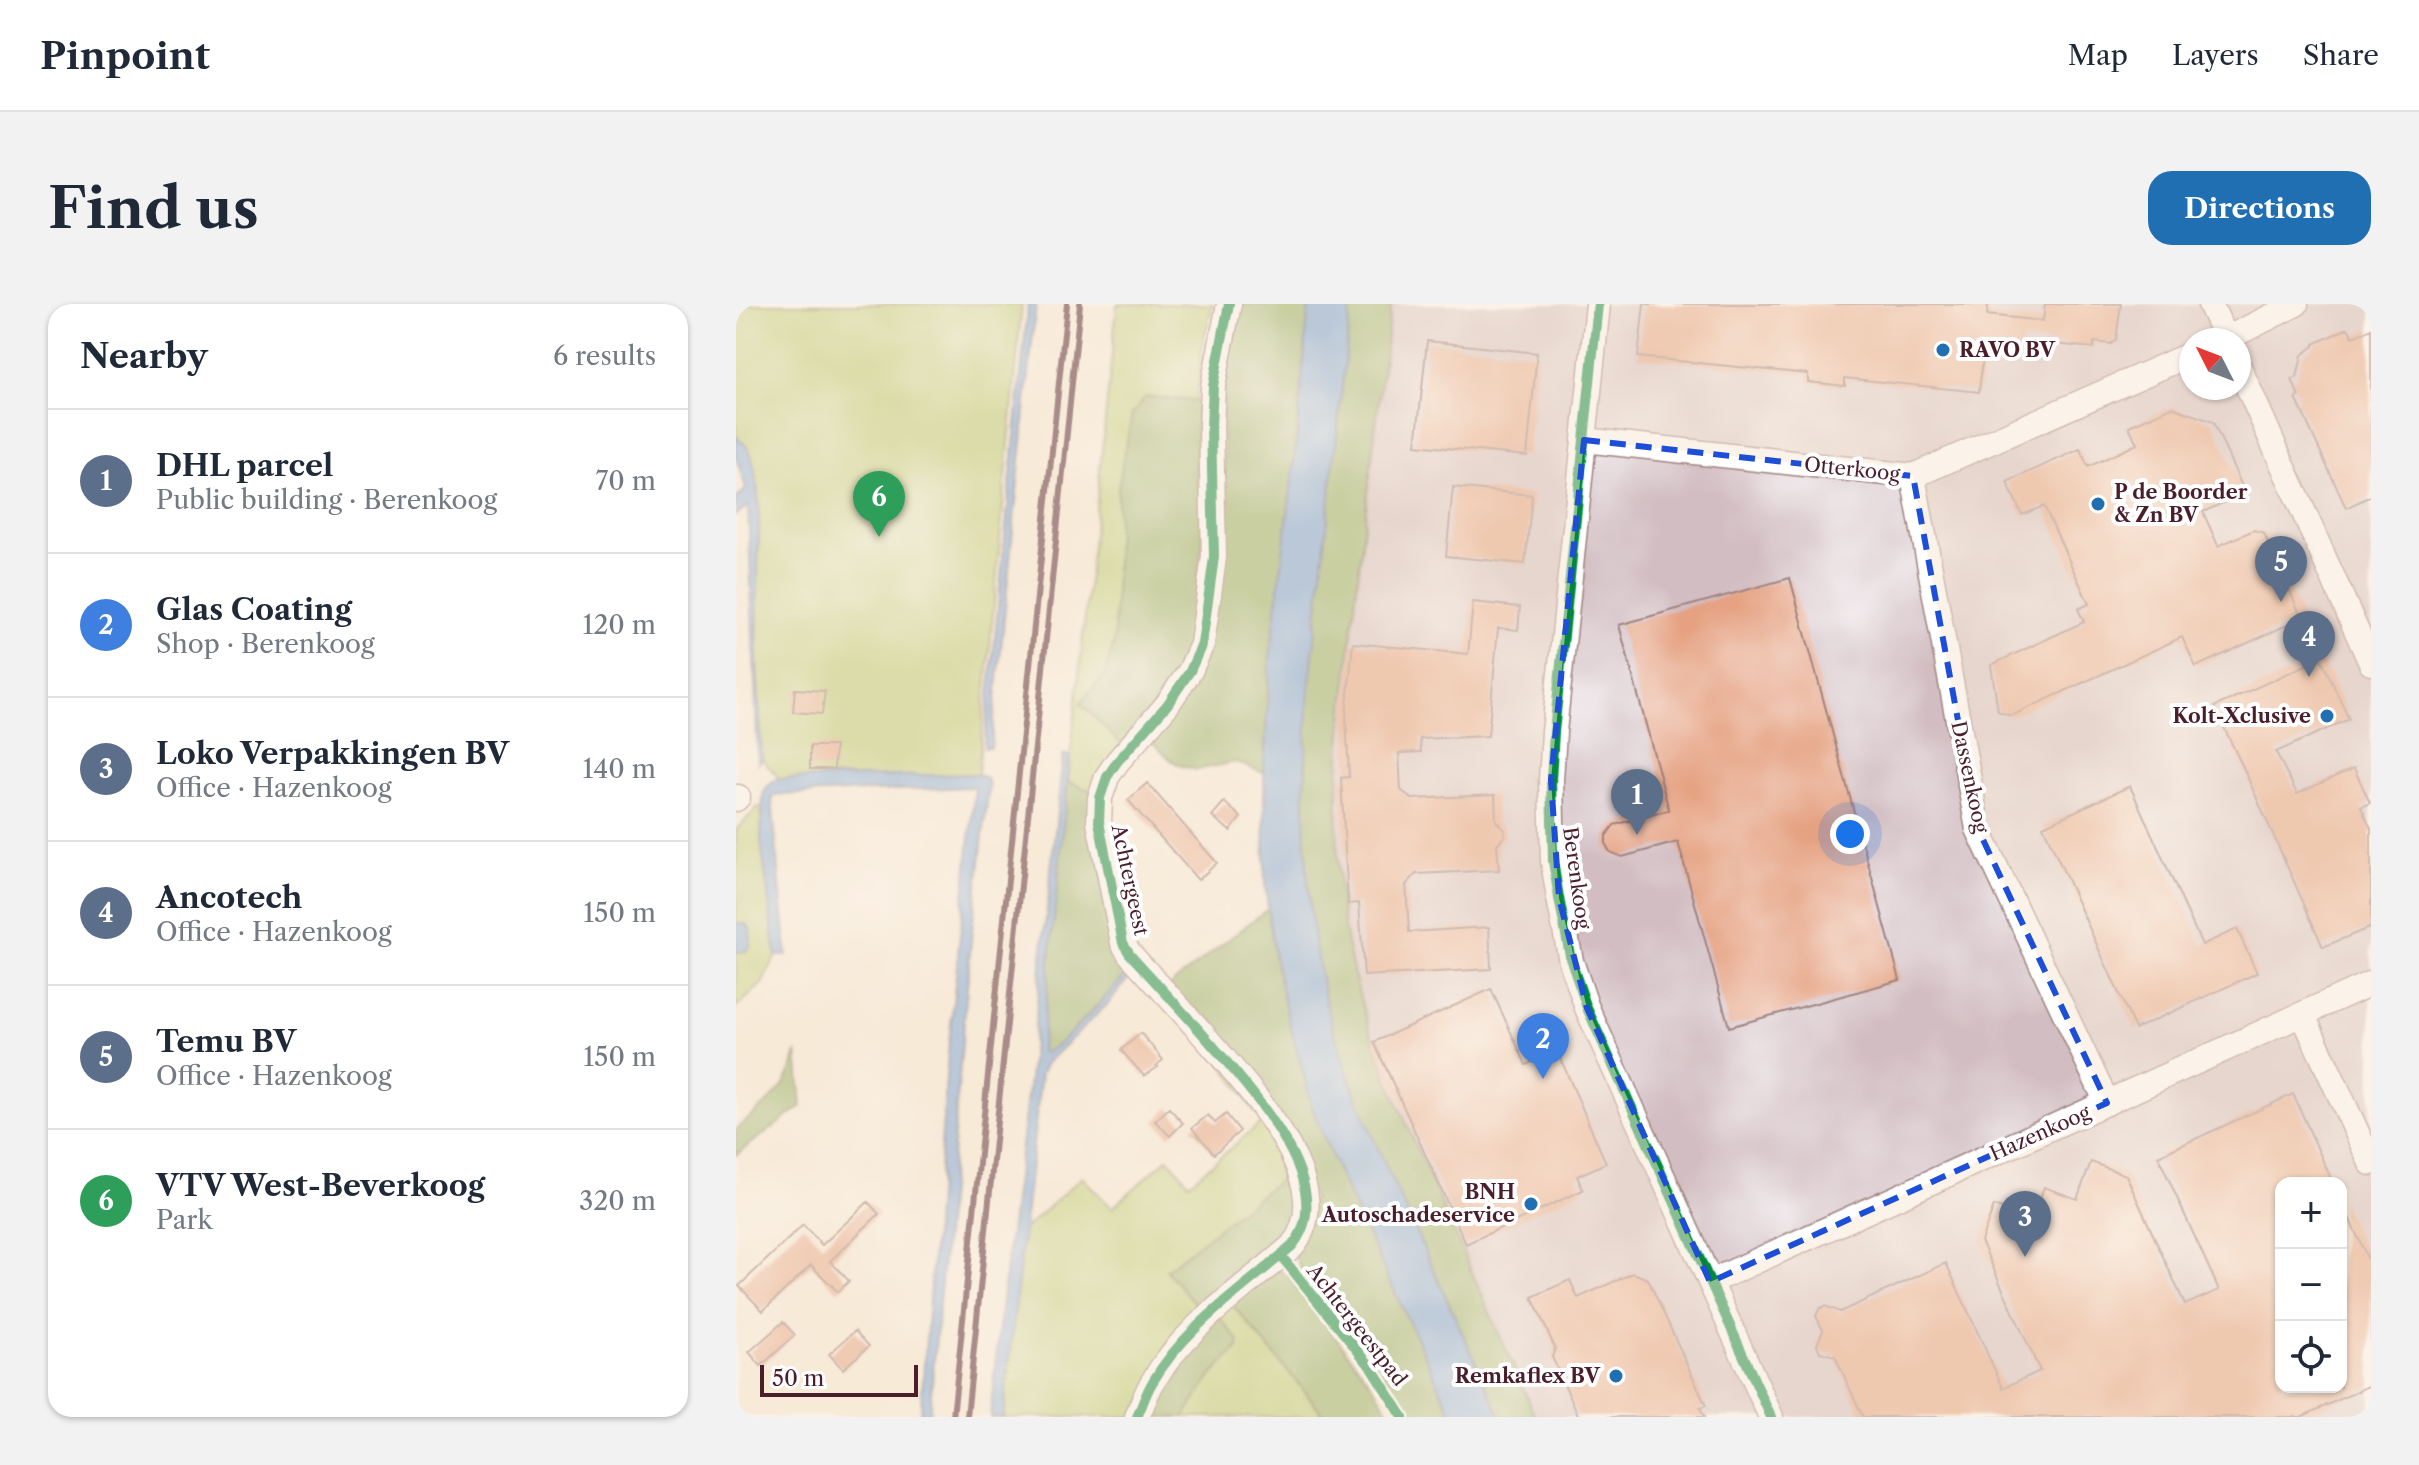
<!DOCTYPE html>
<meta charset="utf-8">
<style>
:root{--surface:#fff;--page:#f2f2f3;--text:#1f2937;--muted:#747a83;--line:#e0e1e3;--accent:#1f6fb2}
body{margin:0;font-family:"Libre Caslon Text",serif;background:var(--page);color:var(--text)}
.controls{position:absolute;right:24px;bottom:24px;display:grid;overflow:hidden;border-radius:16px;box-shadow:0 2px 6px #0004}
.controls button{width:72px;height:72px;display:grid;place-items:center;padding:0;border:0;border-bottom:2px solid var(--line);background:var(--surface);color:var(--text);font:40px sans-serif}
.compass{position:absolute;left:1443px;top:24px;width:72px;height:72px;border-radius:50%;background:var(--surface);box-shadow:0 2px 6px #0004;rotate:312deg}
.scale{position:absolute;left:24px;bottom:20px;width:158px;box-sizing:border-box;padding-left:8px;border:4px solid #4a1f2b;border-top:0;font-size:22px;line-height:28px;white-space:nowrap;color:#4a1f2b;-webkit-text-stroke:6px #fff;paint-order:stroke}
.you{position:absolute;left:1114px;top:530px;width:28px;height:28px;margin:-20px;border:6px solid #fff;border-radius:50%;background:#1a73e8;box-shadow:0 0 0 12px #1a73e833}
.badge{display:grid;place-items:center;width:52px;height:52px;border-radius:50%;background:var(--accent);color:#fff;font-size:26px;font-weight:700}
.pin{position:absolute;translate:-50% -66px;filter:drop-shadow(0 2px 4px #0008)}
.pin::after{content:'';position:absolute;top:42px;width:28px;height:24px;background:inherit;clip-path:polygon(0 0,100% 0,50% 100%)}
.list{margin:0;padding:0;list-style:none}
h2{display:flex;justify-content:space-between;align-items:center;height:104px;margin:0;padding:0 32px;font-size:34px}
h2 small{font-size:26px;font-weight:400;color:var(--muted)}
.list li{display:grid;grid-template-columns:52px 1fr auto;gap:24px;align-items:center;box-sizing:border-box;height:144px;padding:0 32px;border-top:2px solid var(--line)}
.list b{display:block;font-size:30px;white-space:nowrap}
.list p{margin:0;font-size:26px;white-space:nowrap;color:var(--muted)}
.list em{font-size:26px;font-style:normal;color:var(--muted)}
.icon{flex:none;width:44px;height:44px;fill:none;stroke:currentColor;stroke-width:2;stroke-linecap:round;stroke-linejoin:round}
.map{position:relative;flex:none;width:1635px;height:1113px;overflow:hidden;border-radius:24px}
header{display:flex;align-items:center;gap:48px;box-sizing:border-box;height:112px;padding:0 40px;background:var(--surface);border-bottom:2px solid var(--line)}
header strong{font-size:38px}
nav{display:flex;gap:44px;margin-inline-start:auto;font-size:28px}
.intro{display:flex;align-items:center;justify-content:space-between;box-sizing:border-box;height:192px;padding:0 48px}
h1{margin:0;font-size:56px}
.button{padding:20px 36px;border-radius:24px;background:var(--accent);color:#fff;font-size:28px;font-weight:700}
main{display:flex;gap:48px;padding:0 48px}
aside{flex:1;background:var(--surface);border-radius:24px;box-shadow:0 2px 6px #0004}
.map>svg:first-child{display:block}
</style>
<header>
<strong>Pinpoint</strong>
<nav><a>Map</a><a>Layers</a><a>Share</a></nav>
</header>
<div class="intro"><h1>Find us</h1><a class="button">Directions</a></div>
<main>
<aside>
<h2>Nearby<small>6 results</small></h2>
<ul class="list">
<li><span class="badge" style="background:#5c6f8a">1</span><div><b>DHL parcel</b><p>Public building · Berenkoog</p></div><em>70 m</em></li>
<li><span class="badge" style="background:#3f7fe0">2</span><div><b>Glas Coating</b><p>Shop · Berenkoog</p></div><em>120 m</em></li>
<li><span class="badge" style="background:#5c6f8a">3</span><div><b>Loko Verpakkingen BV</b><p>Office · Hazenkoog</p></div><em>140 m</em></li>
<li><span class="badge" style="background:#5c6f8a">4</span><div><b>Ancotech</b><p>Office · Hazenkoog</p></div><em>150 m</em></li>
<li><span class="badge" style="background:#5c6f8a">5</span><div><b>Temu BV</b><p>Office · Hazenkoog</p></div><em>150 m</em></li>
<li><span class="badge" style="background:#2e9e5b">6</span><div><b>VTV West-Beverkoog</b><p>Park</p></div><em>320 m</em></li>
</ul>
</aside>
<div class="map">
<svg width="1635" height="1113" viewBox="0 0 1635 1113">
<rect width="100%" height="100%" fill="#fff"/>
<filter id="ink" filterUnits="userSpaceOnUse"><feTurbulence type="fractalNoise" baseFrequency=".0125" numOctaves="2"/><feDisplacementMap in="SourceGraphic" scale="16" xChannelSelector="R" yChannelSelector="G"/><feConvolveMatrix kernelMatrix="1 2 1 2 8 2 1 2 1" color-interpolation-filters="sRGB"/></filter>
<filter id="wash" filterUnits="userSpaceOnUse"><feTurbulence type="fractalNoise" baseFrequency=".006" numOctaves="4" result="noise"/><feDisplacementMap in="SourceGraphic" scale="32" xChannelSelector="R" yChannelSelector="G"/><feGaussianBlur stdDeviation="1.8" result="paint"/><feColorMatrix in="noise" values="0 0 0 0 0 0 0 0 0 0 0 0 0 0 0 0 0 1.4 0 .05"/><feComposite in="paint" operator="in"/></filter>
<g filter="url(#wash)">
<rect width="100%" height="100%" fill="#f7ead7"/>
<path fill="#d2bec2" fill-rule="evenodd" d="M 592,0 L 1635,0 L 1635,1113 L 743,1113 L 591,772 ZM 1455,36 L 1503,36 L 1503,84 L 1455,84 ZM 1545,879 L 1605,879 L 1605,1083 L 1545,1083 Z"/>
<path fill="#b8cd71" stroke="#81764e" stroke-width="2" d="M 0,0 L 286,0 L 242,470 L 44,475 L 26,455 L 21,358 L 23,204 L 20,169 L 13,145 L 0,132 Z
M 381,0 L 477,0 L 467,39 L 460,97 L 410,93 L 382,184 L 378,338 L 369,371 L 360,382 L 387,442 L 358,488 L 332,478 Z
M 22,503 L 26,503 L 25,538 L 40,652 L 26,680 L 0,704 L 0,649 L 10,647 L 15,640 L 13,621 L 0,619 L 0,526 Z
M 526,818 L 555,863 L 561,898 L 543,876 L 431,966 L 467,1009 L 395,1113 L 267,1113 L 288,925 L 346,873 L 376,904 L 432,854 L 453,879 Z
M 495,999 L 590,1113 L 448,1113 L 475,1072 L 502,1044 L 482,1012 Z"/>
<path fill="#92b063" stroke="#6e6847" stroke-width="2" d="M 503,0 L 573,0 L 560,144 L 534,356 L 528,469 L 499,458 L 461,466 L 446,462 L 436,457 L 413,435 L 482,299 L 490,208 L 486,118 L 490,49 Z
M 615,0 L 655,0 C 641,106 629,212 617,318 C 607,412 595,506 605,601 C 617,703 661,800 702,892 C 735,966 767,1039 800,1113 L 765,1113 C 735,1047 704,981 674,915 C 637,835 599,753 583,666 C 566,570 567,485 573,388 Z
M 410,93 L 460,97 L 460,159 L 467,233 L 457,322 L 448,357 L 426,393 L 387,442 L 344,399 L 369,371 L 378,338 L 382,184 L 396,110 Z
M 332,478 L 358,488 L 398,664 L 322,741 L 308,750 L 304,746 Z
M 534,603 L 538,651 L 550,706 L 579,812 L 602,868 L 718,1113 L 677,1113 L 632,1045 L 564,964 L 559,952 L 577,893 L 433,682 Z
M 61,747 L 66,802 L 0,851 L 0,826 C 30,798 52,789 61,747 Z
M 543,876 L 561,898 L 562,920 L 467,1009 L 430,966 Z
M 543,966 L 554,974 L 640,1085 L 656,1113 L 590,1113 L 495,999 Z
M 482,1012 L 503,1037 L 502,1044 L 475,1072 L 448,1113 L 407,1113 L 419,1084 Z"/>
<path fill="#6fa1d9" stroke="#5c6082" stroke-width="2" d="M 292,0 L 300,0 L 255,444 L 248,444 Z
M 573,0 L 615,0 L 573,388 C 567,485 566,570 583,666 C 599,753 637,835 674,915 C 704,981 735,1047 765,1113 L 718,1113 L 602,868 L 579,812 L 550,706 L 538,651 L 529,581 L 528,469 L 534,356 L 560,144 Z
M 0,132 L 13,145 L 20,169 L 23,204 L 21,358 L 26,455 L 22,460 L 12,202 L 0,211 L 0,195 L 10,185 L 0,153 Z
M 327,451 L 334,451 L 305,748 L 308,749 C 331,738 373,690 392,668 L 395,671 L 372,700 L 310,759 L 305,769 L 267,1113 L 254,1113 L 267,986 L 293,776 Z
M 242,470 L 251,475 L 253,481 L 236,627 L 193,1113 L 184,1113 L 212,749 L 239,483 L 39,491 L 36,496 L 51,651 L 40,652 L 25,538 L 27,491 L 30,484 L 40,475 Z
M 0,619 L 7,619 L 14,624 L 15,640 L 10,647 L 0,649 Z"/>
<g id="blocks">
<path fill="#e5a181" d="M 908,0 L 1252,0 L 1251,11 L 1307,17 L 1309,0 L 1385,0 L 1380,36 L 1375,40 L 1358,38 L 1358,44 L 1287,37 L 1286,47 L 1248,43 L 1243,88 L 1109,74 L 1109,82 L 1072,78 L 1072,70 L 902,53 Z
M 1612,24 L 1617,33 L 1635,25 L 1635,192 L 1610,204 L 1560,94 L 1563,93 L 1556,75 L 1561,74 L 1566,51 L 1578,42 L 1578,40 Z
M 691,37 L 801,49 L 791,152 L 680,141 Z
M 1436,103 L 1477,118 L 1509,189 L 1467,208 L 1482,242 L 1518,226 L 1528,229 L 1532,238 L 1529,246 L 1543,277 L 1548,274 L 1566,314 L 1460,363 L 1446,333 L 1275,412 L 1262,407 L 1255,361 L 1348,318 L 1342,305 L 1353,300 L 1308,202 L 1286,211 L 1271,178 L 1344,145 L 1352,163 L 1401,140 L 1393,122 Z
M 717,183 L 796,191 L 789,260 L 710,252 Z
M 1054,274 L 1164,676 L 993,723 L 942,538 L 886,553 L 874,548 L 870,541 L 870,532 L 878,521 L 933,506 L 883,321 Z
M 737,298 L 784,303 L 782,326 L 762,324 L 752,432 L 684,435 L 685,448 L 663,449 L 665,486 L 676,495 L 759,491 L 760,517 L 768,525 L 769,532 L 761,540 L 763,566 L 680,570 L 670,581 L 673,628 L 753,623 L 755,665 L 628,672 L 623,599 L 612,600 L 605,474 L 613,473 L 610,412 L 617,339 L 732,350 Z
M 1585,354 L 1613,415 L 1540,448 L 1561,490 L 1618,464 L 1634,499 L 1625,503 L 1635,525 L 1635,623 L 1587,643 L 1507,463 L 1478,403 Z
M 59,385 L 89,387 L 86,410 L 57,408 Z
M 74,442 L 99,442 L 98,465 L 74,465 Z
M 411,479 L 481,559 L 462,576 L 392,496 Z
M 1394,482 L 1466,641 L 1501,625 L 1521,669 L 1399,725 L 1307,522 Z
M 488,498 L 505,513 L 494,527 L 476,512 Z
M 755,685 L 790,761 L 816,749 L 823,751 L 870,859 L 841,872 L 847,886 L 730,940 L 638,738 Z
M 405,729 L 427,756 L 420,762 L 422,763 L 408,772 L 385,746 Z
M 1557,790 L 1597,879 L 1545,879 L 1545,1083 L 1605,1083 L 1605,896 L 1635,962 L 1635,1081 L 1565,1113 L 1127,1113 L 1099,1052 L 1084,1048 L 1081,1041 L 1087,1026 L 1080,1012 L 1083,1005 L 1089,1002 L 1104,1008 L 1210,959 L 1267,1084 L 1304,1067 L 1245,937 L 1258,902 L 1296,916 L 1308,883 L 1341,895 L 1355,858 L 1390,871 L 1449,1001 L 1483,986 L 1422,852 Z
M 433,804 L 447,819 L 434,832 L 419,817 Z
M 490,810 L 504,827 L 478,850 L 456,824 L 472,811 L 479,819 Z
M 132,898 L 143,910 L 94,957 L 113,977 L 102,988 L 75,961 L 27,1007 L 3,982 L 67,921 L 86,941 Z
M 897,969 L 912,975 L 970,1102 L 964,1104 L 968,1113 L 843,1113 L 816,1053 L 819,1044 L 796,993 L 834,976 L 842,994 Z
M 47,1018 L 59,1031 L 25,1062 L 13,1048 Z
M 119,1027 L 133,1042 L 107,1065 L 93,1050 Z"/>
</g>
</g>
<g filter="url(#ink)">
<use href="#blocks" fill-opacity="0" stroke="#a08481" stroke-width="2"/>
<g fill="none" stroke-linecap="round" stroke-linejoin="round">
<g stroke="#a08481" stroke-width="27">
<path id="street" d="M 862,0 L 818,428 L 815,476 L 817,557 L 823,594 L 835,657 L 851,704 L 1035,1113
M 1474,0 L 1491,36
M 1488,36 L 1560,0
M 1503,63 L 1635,359
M 848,136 L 1177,172 L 1455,50
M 1177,172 L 1242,525 L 1371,799
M 0,495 L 2,493
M 1567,711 L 1635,859
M 974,978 L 1635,679
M 401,1113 C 406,1102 410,1089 416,1079 C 449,1022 507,985 556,942 C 604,885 520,793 484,750 C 455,716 424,683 394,650 L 387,639 L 363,518 L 364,494 L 371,473 L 381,458 L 431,401 L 454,367 L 466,340 L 478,253 L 475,122 L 477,82 L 493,0"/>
</g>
<use href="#street" stroke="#fff" stroke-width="24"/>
<path stroke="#4a1f2b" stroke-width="6" d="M 217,1113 L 331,0
M 231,1113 L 344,0"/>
<g stroke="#fff" stroke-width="15">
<path id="cycleway" d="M 862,0 L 818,428 L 815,476 L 817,557 L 823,594 L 835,657 L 851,704 L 1035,1113
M 545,952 L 635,1063 L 667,1113
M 401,1113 C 406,1102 410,1089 416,1079 C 449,1022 507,985 556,942 C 604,885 520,793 484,750 C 455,716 424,683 394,650 L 387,639 L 363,518 L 364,494 L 371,473 L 381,458 L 431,401 L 454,367 L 466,340 L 478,253 L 475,122 L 477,82 L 493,0"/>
</g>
<use href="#cycleway" stroke="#00873e" stroke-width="10"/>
</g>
</g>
<path d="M0 0H1635V1113H0ZM 848,136 L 1177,172 L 1242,525 L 1371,799 L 974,978 L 851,704 L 823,594 L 815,476 Z" fill="#f7ead7" fill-opacity=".55" fill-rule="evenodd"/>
<path fill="none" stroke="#1d4ed8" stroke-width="6" stroke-dasharray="16 10" stroke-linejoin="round" d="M 848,136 L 1177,172 L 1242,525 L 1371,799 L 974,978 L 851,704 L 823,594 L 815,476 Z"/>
<g fill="#1f6fb2" stroke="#fff" stroke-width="3">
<circle cx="1207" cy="46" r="8"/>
<circle cx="1362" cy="200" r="8"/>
<circle cx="1591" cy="412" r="8"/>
<circle cx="795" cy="900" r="8"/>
<circle cx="880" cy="1072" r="8"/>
</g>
<g text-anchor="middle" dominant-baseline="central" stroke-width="8" stroke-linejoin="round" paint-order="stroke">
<g font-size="20" font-weight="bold" fill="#4a1f2b" stroke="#fff" text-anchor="end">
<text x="1223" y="46" text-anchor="start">RAVO BV</text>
<text x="1378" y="188" text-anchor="start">P de Boorder<tspan x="1378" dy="23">&amp; Zn BV</tspan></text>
<text x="1575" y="412">Kolt-Xclusive</text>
<text x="779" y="888">BNH<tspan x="779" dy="23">Autoschadeservice</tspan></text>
<text x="864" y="1072">Remkaflex BV</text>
</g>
<g font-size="20" fill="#4a1f2b" stroke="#fff">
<text transform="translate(1116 165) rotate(6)">Otterkoog</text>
<text transform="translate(1234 473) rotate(78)">Dassenkoog</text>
<text transform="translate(841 574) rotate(82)">Berenkoog</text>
<text transform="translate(394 576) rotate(78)">Achtergeest</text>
<text transform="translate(1304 829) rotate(-24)">Hazenkoog</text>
<text transform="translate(621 1021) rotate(52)">Achtergeestpad</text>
</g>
</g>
</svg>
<div class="controls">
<button>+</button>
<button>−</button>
<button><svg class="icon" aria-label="locate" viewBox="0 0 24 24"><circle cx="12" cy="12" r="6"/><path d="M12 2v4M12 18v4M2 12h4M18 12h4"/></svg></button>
</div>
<svg class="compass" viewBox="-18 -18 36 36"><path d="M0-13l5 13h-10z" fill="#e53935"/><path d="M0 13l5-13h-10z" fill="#747a83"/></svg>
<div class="scale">50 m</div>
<div class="you"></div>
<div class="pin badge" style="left:901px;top:531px;background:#5c6f8a">1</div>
<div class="pin badge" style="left:807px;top:775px;background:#3f7fe0">2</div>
<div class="pin badge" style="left:1289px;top:953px;background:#5c6f8a">3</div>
<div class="pin badge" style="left:1573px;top:373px;background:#5c6f8a">4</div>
<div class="pin badge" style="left:1545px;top:298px;background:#5c6f8a">5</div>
<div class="pin badge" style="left:143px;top:233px;background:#2e9e5b">6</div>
</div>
</main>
